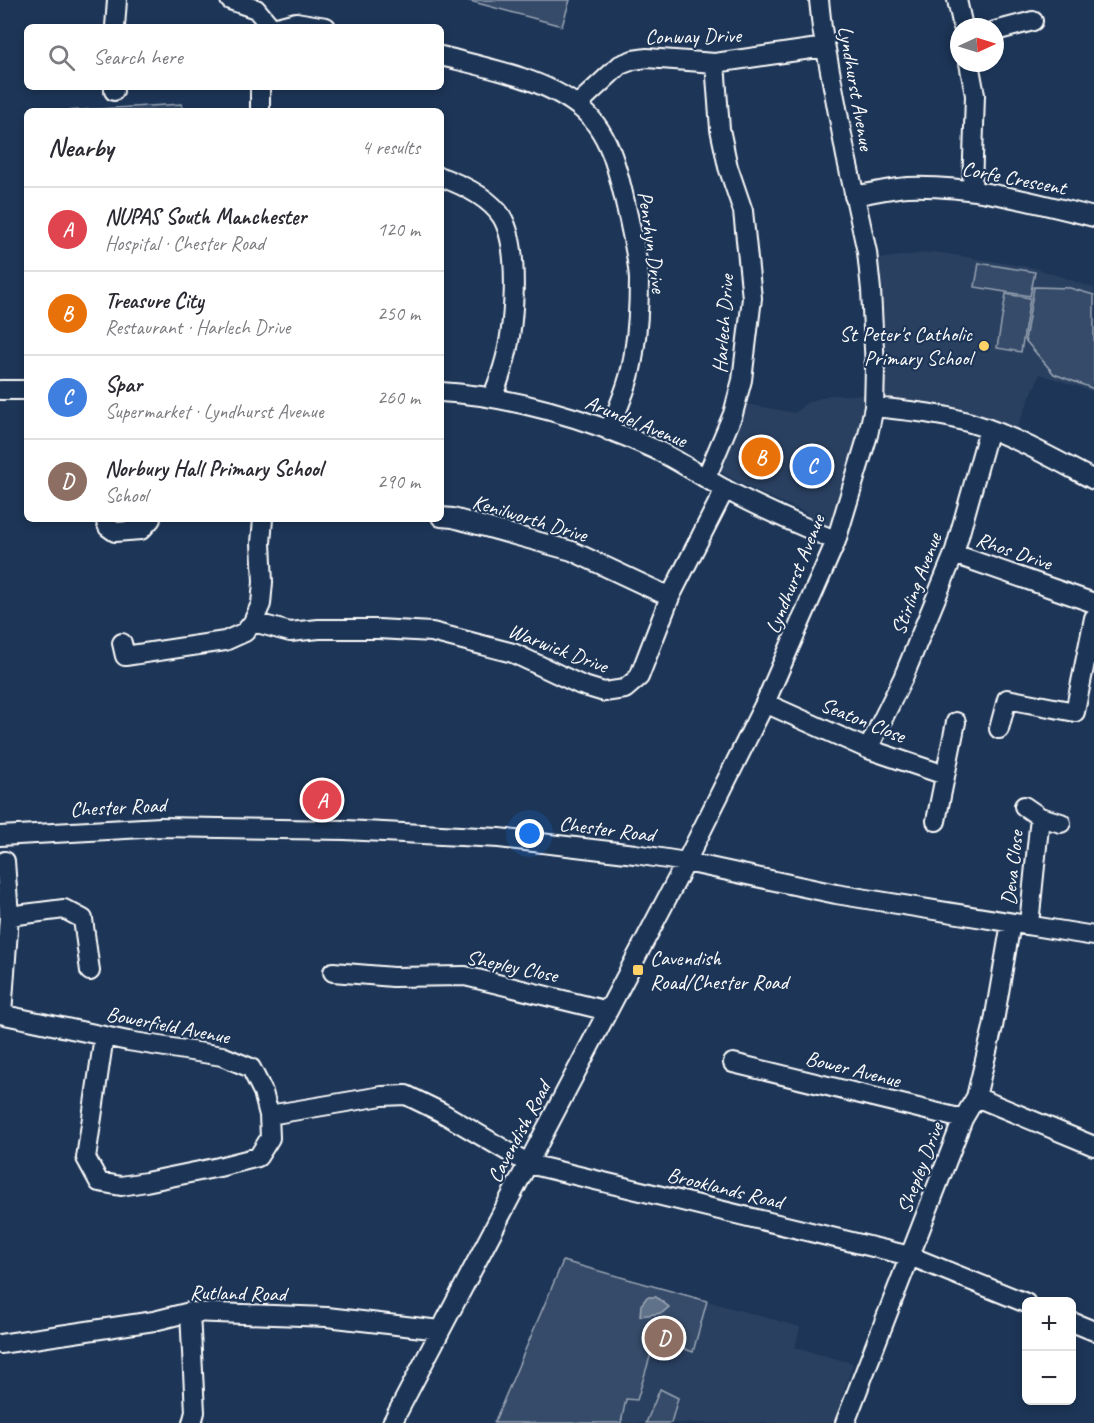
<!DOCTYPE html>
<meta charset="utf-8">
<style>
:root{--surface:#fff;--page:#f7f7f7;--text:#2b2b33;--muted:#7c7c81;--line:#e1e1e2;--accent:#8a764a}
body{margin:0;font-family:Caveat,sans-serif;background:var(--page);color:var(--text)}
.controls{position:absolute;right:18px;bottom:18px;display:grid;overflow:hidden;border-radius:9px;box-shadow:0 3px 9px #0003}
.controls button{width:54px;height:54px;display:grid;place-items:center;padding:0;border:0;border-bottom:2px solid var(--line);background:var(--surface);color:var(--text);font:30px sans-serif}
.compass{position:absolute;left:950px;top:18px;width:54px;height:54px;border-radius:50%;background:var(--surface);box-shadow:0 3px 9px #0003;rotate:86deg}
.you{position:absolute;left:530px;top:834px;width:21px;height:21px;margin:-15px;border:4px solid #fff;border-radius:50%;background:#1a73e8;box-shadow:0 0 0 9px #1a73e833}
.badge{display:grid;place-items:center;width:39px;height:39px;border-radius:50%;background:var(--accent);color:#fff;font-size:20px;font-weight:700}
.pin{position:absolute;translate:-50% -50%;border:3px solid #fff;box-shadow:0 2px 6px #0006}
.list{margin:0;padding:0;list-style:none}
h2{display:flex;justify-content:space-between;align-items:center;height:78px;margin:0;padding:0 24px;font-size:26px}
h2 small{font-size:20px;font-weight:400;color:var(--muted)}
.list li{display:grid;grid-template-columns:39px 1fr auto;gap:18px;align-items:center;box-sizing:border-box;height:84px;padding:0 24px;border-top:2px solid var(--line)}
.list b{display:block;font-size:22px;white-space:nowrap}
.list p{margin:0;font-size:20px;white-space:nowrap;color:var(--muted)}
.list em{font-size:20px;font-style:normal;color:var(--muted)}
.icon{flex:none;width:33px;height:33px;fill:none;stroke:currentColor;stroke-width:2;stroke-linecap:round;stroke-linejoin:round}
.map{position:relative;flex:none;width:1094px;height:1423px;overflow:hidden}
.search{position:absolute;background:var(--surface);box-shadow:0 3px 9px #0003;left:24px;top:24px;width:420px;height:66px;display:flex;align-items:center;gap:15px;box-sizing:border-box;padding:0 21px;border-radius:9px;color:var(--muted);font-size:22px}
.panel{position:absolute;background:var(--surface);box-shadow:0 3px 9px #0003;left:24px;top:108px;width:420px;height:414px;border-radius:9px}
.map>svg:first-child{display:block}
</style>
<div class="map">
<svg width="1094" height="1423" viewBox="0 0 1094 1423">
<rect width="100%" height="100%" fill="#1d3557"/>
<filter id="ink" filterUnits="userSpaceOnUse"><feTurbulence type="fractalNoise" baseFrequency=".0167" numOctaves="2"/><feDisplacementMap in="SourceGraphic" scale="12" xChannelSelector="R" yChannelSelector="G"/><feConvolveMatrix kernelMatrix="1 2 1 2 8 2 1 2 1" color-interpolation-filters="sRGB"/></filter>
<g filter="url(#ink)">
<path fill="#2a4161" d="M 935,252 L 1035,268 L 1094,288 L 1094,392 L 1040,374 L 1012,439 L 874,407 L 836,541 L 805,512 L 754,490 L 722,473 L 723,455 L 741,403 L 795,413 L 806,403 L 830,395 L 874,395 L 867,260 Z
M 563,1261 L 800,1327 L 795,1348 L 853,1363 L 834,1423 L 494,1423 Z"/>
<path fill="#364b69" stroke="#9aa5b4" stroke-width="1.5" d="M 466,0 L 570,0 L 562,26 Z
M 182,104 L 182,111 L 63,111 Z
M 979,263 L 1035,272 L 1030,296 L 975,287 Z
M 1034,287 L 1070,288 L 1094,295 L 1094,389 L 1054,374 L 1025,340 Z
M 1006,294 L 1030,298 L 1021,352 L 997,348 Z
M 563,1261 L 707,1301 L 693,1352 L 679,1347 L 677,1328 L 659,1327 L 637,1400 L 626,1399 L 621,1423 L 494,1423 Z
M 660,1389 L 678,1398 L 671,1423 L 646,1423 Z"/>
<path fill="#617289" stroke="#a0aab8" stroke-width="1.5" d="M 647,1297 L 656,1297 L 669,1307 L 662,1313 L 640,1316 L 641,1305 Z"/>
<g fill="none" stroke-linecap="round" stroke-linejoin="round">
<g stroke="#fff" stroke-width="22">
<path id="minor" d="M 230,0 L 256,9 L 271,27
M 957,0 L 963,27
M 115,27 L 117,0
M 277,27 L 296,22 L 326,27
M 995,31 L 1033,21
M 441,56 C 485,67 542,78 578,106 C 613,132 620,181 629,220 C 633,240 638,259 639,279 C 639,303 638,328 634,352 C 631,380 619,405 609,431
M 969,63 L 975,95 L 972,189
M 114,87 L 114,91
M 260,87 L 260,111
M 577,105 L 620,65 L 633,60 L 647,58 L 715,63 L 825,47
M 441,177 C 463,185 489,197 502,217 C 521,250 514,332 503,367 C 500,378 496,388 492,398
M 854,196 C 872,193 890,188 908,187 C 972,185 1033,202 1094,217
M 0,390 L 27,390
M 441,392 C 511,396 589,419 652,448 C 681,461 707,481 736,495 C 768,512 803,526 836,541
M 874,407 C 901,410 929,412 956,419 C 1004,430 1050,457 1094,480
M 706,478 L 733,414 L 742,380 L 752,298 L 743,211 L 728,167 L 720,129 L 715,63
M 441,517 L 453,518 L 572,551 L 670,597
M 105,519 L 108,527 L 115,532 L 141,530 L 151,519
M 954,554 L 1094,603
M 253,622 L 290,632 L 319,629 L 378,629 L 432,632 L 513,653 L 581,685 L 604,692 L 625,689 L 639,677 L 670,597 L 725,489
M 122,643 L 125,656 L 225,641 L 245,632 L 253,622 L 261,604 L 263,582 L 261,543 L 263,519
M 765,703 L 868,749 L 945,775
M 999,729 L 1007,699 L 1075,712 L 1094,618
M 868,749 L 903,678 L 954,554 L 989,429
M 1024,806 L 1040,817 L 1061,823
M 936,821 L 956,722
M 0,836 L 161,827 L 345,830 L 499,838 L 635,854 L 686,862 L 836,894 L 1094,936
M 9,916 L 64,909 L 83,919 L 90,971
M 1029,924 L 1040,817
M 333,972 L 393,977 L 465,976 L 608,1011
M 0,1014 L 128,1041 L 222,1056 L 251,1068 L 263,1092 L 269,1115 L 382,1096 L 406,1095 L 441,1112 L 529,1164 L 910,1256 L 1026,1303
M 2,1014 L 9,916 L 5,861
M 104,1036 L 86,1158 L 99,1182 L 121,1186 L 146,1182 L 219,1167 L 258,1157 L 270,1138 L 269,1115
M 733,1063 L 963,1119
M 976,1097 L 1094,1146
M 190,1312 L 195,1412 L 192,1423
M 1072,1322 L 1094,1331
M 0,1344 L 154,1321 L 190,1312 L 327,1317 L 440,1330
M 392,1423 L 686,862 L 765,703 L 836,541 L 868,435 L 874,407 L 875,368 L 871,290 L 867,252 L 846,156 L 822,28 L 819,0
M 845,1423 L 963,1119 L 976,1097 L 993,1027 L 1011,923"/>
</g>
<use href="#minor" stroke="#1d3557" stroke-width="18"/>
</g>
</g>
<g fill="#ffd166" stroke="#1d3557" stroke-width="2">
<circle cx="984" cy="346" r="6"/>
<rect x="632" y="964" width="12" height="12" rx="3"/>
</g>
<g text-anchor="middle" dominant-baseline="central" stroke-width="4.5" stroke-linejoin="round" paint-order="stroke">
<g font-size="21" fill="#fff" stroke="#1d3557">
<text transform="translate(693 36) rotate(-1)">Conway Drive</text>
<text transform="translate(856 88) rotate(80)">Lyndhurst Avenue</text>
<text transform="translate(1014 178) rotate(11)">Corfe Crescent</text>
<text transform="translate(652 242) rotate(82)">Penrhyn Drive</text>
<text transform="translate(723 324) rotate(-86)">Harlech Drive</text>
<text transform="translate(636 421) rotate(22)">Arundel Avenue</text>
<text transform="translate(530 518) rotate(17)">Kenilworth Drive</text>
<text transform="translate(1014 551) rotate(19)">Rhos Drive</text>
<text transform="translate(795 574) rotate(-68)">Lyndhurst Avenue</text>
<text transform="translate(916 584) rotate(-69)">Stirling Avenue</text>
<text transform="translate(558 648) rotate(21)">Warwick Drive</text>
<text transform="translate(863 720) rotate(22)">Seaton Close</text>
<text transform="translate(118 807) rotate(-3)">Chester Road</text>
<text transform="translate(607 829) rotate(7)">Chester Road</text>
<text transform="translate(1012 868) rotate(-84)">Deva Close</text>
<text transform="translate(512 966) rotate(12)">Shepley Close</text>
<text transform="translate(168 1025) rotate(11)">Bowerfield Avenue</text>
<text transform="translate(853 1069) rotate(14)">Bower Avenue</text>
<text transform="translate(519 1132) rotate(-62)">Cavendish Road</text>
<text transform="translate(920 1168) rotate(-69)">Shepley Drive</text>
<text transform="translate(725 1188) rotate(14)">Brooklands Road</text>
<text transform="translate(238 1293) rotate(1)">Rutland Road</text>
</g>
<g font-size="21" fill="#fff" stroke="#1d3557" text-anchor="end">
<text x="972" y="334">St Peter's Catholic<tspan x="972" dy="24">Primary School</tspan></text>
<text x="650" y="958" text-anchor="start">Cavendish<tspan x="650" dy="24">Road/Chester Road</tspan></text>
</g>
</g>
</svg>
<div class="controls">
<button>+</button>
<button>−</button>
</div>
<svg class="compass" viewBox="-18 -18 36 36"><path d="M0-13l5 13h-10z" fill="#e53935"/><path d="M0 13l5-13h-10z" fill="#7c7c81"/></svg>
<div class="you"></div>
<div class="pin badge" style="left:322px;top:800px;background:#e0444e">A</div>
<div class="pin badge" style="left:761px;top:457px;background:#e8710a">B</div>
<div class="pin badge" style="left:812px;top:466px;background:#3f7fe0">C</div>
<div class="pin badge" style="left:664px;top:1338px;background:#8d6e63">D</div>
<div class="search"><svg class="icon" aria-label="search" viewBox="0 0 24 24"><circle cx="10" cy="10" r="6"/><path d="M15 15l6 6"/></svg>Search here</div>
<section class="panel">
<h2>Nearby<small>4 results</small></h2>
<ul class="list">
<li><span class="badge" style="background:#e0444e">A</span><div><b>NUPAS South Manchester</b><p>Hospital · Chester Road</p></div><em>120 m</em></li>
<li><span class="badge" style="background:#e8710a">B</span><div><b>Treasure City</b><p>Restaurant · Harlech Drive</p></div><em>250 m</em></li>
<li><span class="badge" style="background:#3f7fe0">C</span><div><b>Spar</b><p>Supermarket · Lyndhurst Avenue</p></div><em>260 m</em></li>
<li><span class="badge" style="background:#8d6e63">D</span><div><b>Norbury Hall Primary School</b><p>School</p></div><em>290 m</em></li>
</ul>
</section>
</div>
